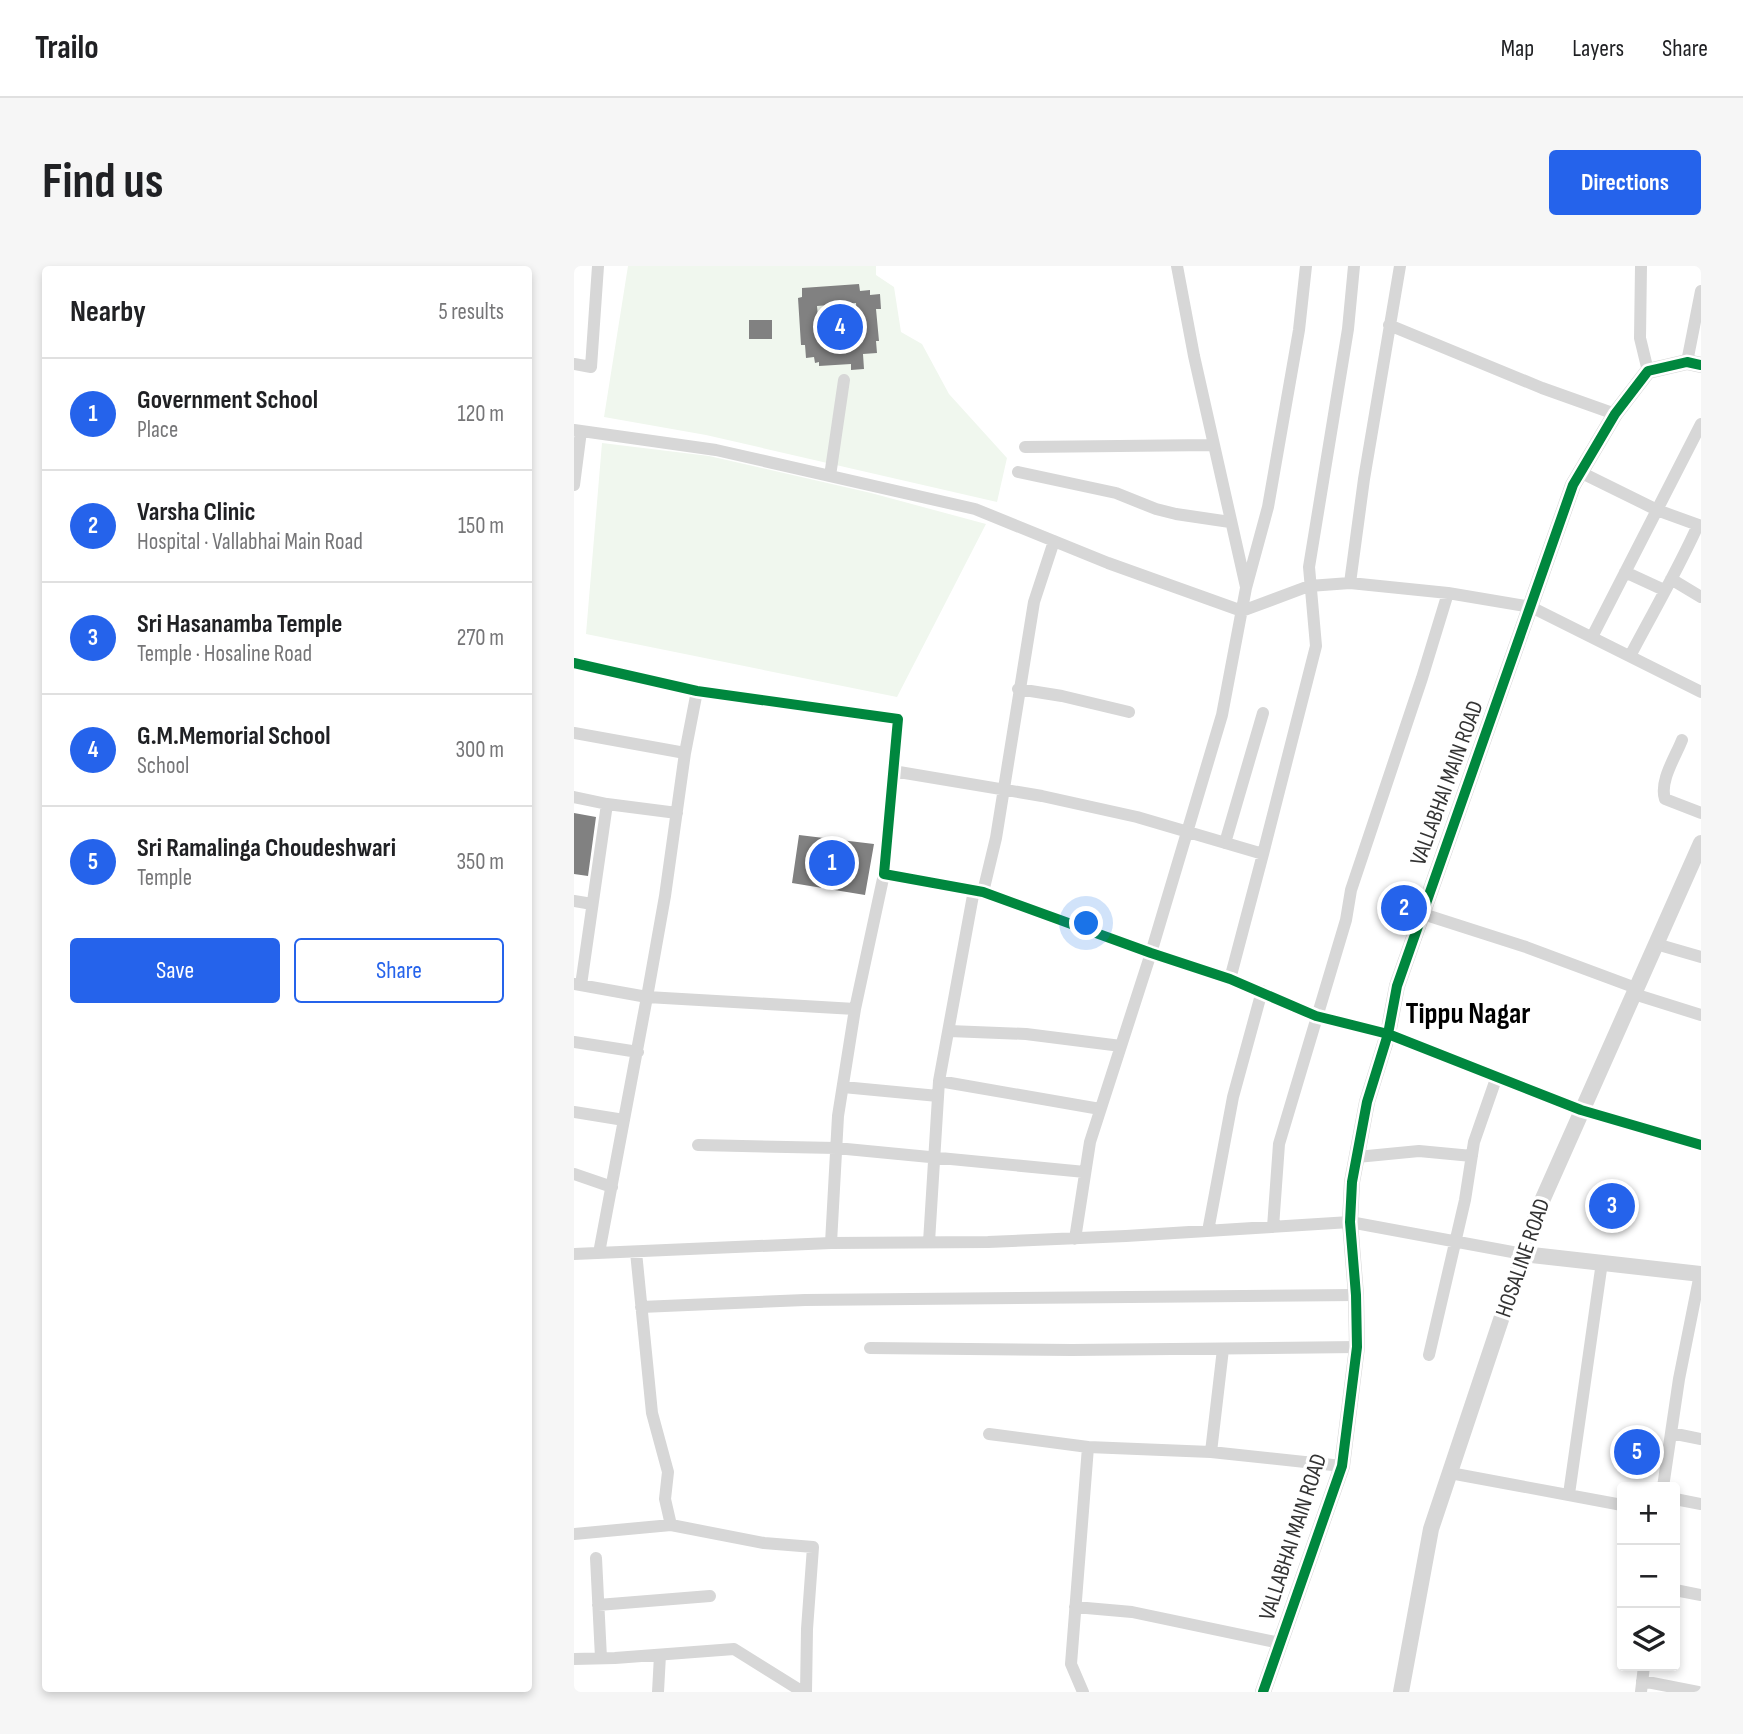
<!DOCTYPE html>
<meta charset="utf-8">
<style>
:root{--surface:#fff;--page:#f6f6f6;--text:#202124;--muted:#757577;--line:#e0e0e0;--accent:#2563eb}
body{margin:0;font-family:"Sofia Sans Condensed",sans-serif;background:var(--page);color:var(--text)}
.controls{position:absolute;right:21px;bottom:21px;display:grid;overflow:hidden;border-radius:7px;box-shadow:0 4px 10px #0003}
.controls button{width:63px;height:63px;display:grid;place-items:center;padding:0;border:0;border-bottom:2px solid var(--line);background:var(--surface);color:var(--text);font:35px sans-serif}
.you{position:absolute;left:513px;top:658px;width:24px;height:24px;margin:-18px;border:5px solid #fff;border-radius:50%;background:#1a73e8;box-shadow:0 0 0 10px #1a73e833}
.badge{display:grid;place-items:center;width:46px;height:46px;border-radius:50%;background:var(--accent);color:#fff;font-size:23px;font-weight:700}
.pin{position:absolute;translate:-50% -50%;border:4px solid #fff;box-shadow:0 2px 7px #0006}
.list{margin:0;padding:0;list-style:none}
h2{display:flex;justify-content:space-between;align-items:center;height:91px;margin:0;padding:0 28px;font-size:30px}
h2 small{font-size:23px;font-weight:400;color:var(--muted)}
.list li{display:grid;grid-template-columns:46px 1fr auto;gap:21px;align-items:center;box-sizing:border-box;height:112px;padding:0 28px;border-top:2px solid var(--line)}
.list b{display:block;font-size:26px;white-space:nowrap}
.list p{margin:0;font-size:23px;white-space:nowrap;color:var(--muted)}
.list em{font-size:23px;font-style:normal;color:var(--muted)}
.actions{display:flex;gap:14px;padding:21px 28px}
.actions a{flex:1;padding:16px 0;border:2px solid var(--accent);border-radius:7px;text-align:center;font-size:24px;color:var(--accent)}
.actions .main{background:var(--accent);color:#fff}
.icon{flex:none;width:38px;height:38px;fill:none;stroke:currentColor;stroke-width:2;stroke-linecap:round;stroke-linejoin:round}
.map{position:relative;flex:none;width:1127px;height:1426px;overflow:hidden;border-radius:7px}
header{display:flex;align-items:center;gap:42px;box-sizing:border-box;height:98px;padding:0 35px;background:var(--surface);border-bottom:2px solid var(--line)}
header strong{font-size:33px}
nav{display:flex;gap:38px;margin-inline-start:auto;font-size:24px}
.intro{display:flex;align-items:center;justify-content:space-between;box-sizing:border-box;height:168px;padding:0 42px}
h1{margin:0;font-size:49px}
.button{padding:18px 32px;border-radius:7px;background:var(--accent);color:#fff;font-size:24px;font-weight:700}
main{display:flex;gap:42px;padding:0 42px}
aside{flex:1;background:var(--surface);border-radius:7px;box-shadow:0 4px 10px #0003}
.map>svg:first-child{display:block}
</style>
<header>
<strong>Trailo</strong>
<nav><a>Map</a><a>Layers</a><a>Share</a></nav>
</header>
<div class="intro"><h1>Find us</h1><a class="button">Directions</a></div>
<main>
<aside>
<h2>Nearby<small>5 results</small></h2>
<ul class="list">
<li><span class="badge">1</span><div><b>Government School</b><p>Place</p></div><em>120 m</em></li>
<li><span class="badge">2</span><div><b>Varsha Clinic</b><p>Hospital · Vallabhai Main Road</p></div><em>150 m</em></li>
<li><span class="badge">3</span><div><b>Sri Hasanamba Temple</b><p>Temple · Hosaline Road</p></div><em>270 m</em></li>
<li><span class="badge">4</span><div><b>G.M.Memorial School</b><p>School</p></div><em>300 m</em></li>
<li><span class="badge">5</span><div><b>Sri Ramalinga Choudeshwari</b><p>Temple</p></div><em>350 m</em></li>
</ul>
<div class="actions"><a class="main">Save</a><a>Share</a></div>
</aside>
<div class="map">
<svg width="1127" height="1426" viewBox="0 0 1127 1426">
<rect width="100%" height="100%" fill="#fff"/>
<path fill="#f0f7ee" d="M 54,0 L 302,0 L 302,9 L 320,21 L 327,66 L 348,78 L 375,128 L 433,192 L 423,236 L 132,169 L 30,151 Z
M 28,177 L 135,190 L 297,227 L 412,258 L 323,431 L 12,368 Z"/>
<path fill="#818181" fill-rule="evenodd" d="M 285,18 L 286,25 L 296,24 L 296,29 L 306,28 L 307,43 L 302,43 L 305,75 L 302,75 L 303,87 L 289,88 L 290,103 L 277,104 L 277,98 L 245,100 L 245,96 L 241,97 L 240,91 L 232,92 L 231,79 L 227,79 L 224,32 L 228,31 L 228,22 ZM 282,37 L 284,70 L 246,73 L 243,40 Z
M 175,54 L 198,54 L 198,73 L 175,73 Z
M 0,547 L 22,551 L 14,610 L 0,608 Z
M 225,569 L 300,578 L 291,629 L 218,617 Z"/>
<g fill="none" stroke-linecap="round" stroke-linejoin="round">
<path stroke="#d7d7d7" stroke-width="12" d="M 603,0 L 620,90 L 672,321
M 1067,0 L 1066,72 L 1074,105
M 815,59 L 968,122 L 1041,148
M 1113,96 L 1127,25
M 0,98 L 17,101 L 24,0
M 0,164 L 142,184 L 401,243 L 534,297 L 668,345 L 735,320 L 776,317 L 874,327 L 957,341 L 1127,426
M 451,181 L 639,179
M 444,206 L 542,227 L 582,243 L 602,248 L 656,256
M 1006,206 L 1083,244 L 1127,260
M 256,210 L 270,114
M 0,219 L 7,165
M 1051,306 L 1090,324
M 1097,313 L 1127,331
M 776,317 L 790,213 L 826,0
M 1018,371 L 1127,158
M 1056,390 C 1079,346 1104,304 1124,259
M 0,397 L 123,425 L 324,453 L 310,608 L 409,626 L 577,687 L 656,713 L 742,750 L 814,768 L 1007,844 L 1127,879
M 444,423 L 488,430 L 555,446
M 0,467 L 111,487 L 123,425
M 1108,474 C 1102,490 1085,515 1091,533 L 1127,547
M 319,505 L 468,530 L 563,551 L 689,588 L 742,380 L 735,301 L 774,63 L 780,0
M 0,531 L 33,538 L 7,719
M 33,538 L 103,547
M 651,577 L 689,447
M 409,626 L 422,572 L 460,336 L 480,275
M 0,635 L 18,638
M 849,648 L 952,681 L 1062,722
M 1082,678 L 1127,691
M 656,713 L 689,588
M 0,718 L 73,731 L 91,630 L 111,487
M 1060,728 L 1127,749
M 281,743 L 264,850 L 257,977 L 414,976 L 552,970 L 776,956 L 949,988
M 375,765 L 452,768 L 547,780
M 0,776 L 64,786
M 365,815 L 526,843
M 269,821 L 364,830
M 0,846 L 50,854
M 124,879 L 262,882 L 511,906
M 783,891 L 845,885 L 898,890
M 0,908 L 38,921
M 699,961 L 705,878 L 772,654 L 777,624 L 848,412 L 874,327
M 634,965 L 659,831 L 688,725
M 501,973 L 516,876 L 577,687 L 648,449 L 672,322 L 694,241 L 725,64 L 732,0
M 355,976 L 365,815 L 400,624
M 62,986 L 78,1147 L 94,1206 L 91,1233 L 97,1259 L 190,1277 L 239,1281 L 233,1363 L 232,1426
M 25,987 L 73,731 L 281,743 L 310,608
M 0,988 L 257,977
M 67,1041 L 231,1034 L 782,1029
M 296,1082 L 498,1084 L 783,1081
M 855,1089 L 891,934 L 900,876 L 923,810
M 1097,1167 L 1127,1173
M 415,1168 L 514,1181
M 637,1186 L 768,1200
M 876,1207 L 1048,1239
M 1089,1221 L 1105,1113 L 1126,1008
M 995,1228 L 1028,996
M 1101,1233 L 1127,1238
M 0,1268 L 97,1259
M 22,1292 L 27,1392
M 1101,1324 L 1127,1329
M 24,1339 L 136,1330
M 501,1341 L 558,1346 L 706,1377
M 0,1393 L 41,1392 L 160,1383 L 229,1426
M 1068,1415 L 1124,1426
M 84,1426 L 86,1389
M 509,1426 L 497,1398 L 514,1181 L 637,1186 L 649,1083
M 1067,1426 L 1070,1400"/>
<path stroke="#d7d7d7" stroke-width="16" d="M 949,988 L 1127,1008
M 689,1426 L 768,1200 L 783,1081 L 782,1029 L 776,956 L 778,916 L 793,836 L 814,768 L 823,720 L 999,219 L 1041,148 L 1074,105 L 1113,96 L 1127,99
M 827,1426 L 857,1263 L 963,946 L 1127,577"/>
<g stroke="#fff" stroke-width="15">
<path id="cycleway" d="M 0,397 L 123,425 L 324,453 L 310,608 L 409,626 L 577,687 L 656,713 L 742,750 L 814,768 L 1007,844 L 1127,879
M 689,1426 L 768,1200 L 783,1081 L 782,1029 L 776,956 L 778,916 L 793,836 L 814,768 L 823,720 L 999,219 L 1041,148 L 1074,105 L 1113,96 L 1127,99"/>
</g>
<use href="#cycleway" stroke="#00873e" stroke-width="10"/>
</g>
<g text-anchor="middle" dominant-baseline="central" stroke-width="7" stroke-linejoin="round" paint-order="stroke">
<g font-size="23" fill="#333" stroke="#fff">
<text transform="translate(873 517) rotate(-70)">VALLABHAI MAIN ROAD</text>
<text transform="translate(949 992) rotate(-71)">HOSALINE ROAD</text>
<text transform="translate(719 1271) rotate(-72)">VALLABHAI MAIN ROAD</text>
</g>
<g font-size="30" font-weight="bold" fill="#000" stroke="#fff">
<text x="894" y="748">Tippu Nagar</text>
</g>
</g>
</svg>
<div class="controls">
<button>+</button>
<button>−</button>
<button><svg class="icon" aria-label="layers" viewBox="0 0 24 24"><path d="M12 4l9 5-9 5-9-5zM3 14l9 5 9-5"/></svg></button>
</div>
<div class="you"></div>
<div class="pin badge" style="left:258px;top:597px">1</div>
<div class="pin badge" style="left:830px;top:642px">2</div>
<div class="pin badge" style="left:1038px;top:940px">3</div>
<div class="pin badge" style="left:266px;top:61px">4</div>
<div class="pin badge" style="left:1063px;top:1186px">5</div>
</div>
</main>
